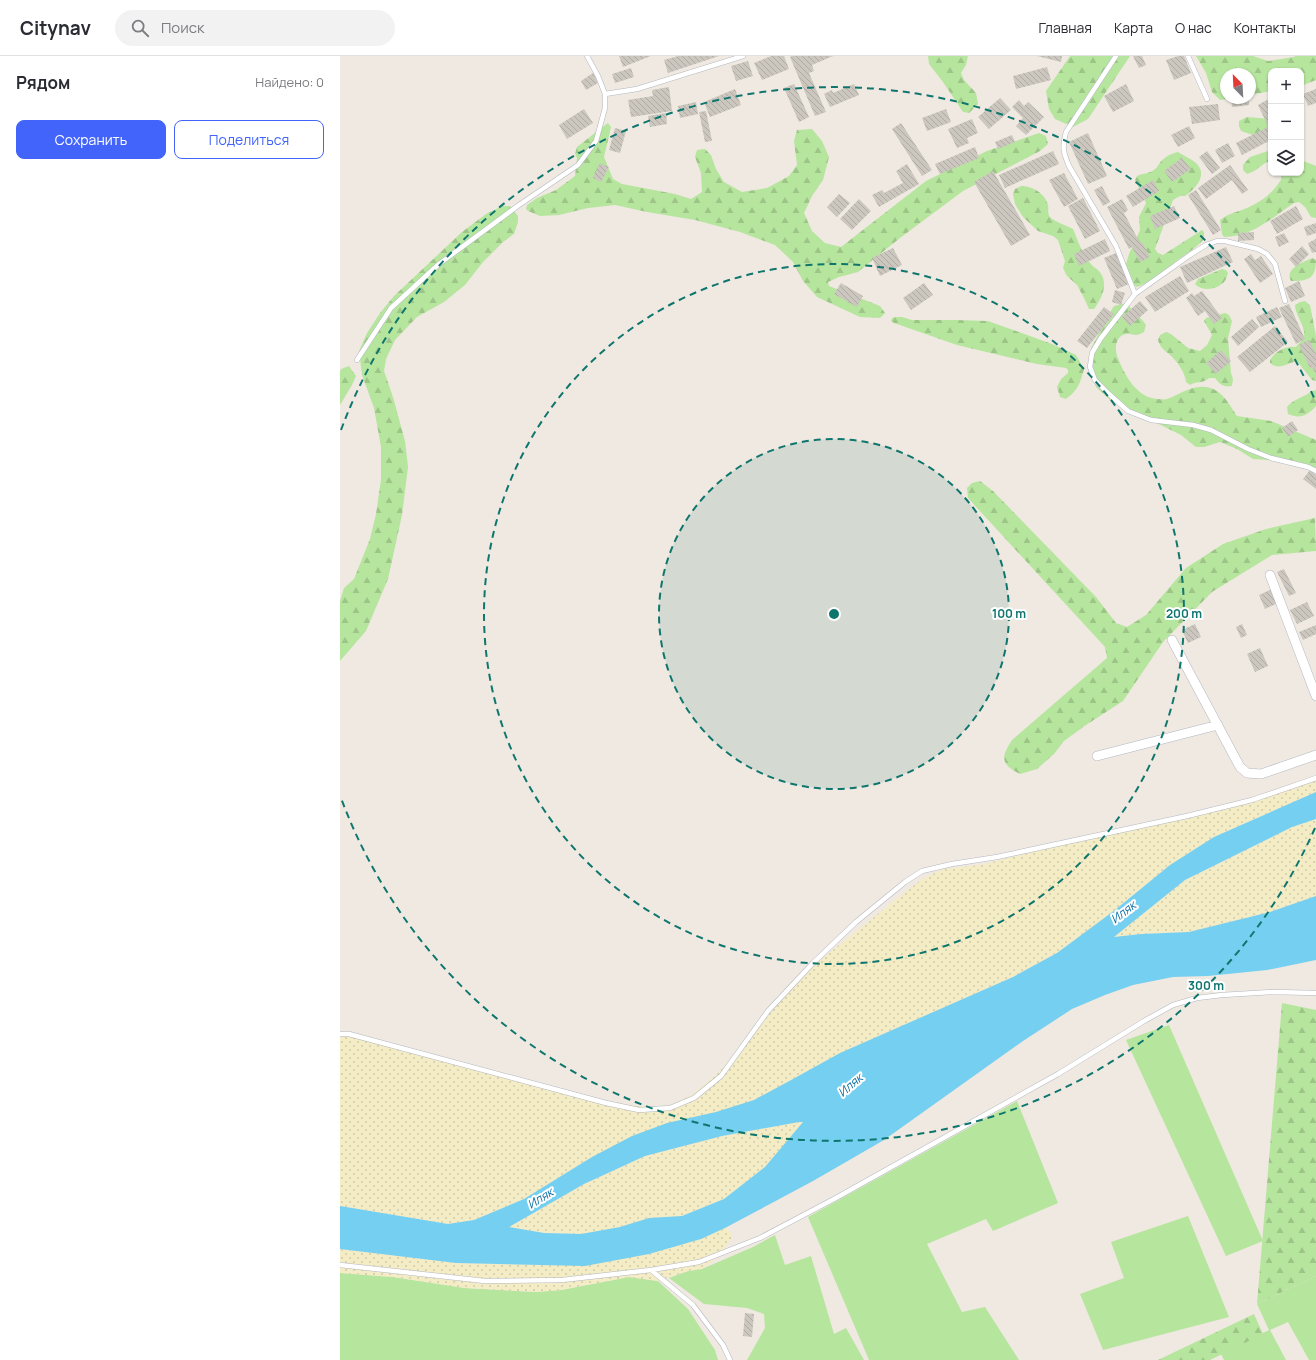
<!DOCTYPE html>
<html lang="ru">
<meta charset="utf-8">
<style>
:root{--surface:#fff;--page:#f2f2f3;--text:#2b2b33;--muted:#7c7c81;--line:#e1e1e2;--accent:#4264fb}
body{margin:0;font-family:Manrope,sans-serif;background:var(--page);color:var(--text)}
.controls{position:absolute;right:12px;top:12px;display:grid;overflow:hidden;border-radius:8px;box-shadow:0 1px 3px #0004}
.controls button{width:36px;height:36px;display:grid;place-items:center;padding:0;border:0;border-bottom:1px solid var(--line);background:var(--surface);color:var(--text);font:20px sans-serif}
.compass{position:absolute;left:880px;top:12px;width:36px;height:36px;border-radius:50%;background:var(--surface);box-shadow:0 1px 3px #0004;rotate:336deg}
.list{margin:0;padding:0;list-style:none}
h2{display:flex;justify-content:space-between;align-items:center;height:52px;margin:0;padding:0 16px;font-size:17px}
h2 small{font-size:13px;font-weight:400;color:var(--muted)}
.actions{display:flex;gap:8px;padding:12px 16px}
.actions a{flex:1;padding:9px 0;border:1px solid var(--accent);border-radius:8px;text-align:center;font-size:14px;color:var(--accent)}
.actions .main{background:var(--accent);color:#fff}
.icon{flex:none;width:22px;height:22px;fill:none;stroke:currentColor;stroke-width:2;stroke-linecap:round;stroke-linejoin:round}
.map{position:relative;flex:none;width:976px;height:1304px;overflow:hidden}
header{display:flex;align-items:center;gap:24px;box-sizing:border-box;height:56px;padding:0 20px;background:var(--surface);border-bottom:1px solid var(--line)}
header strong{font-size:19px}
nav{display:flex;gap:22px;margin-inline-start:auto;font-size:14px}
.search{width:280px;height:36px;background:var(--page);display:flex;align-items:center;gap:10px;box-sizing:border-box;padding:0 14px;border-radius:22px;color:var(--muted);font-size:15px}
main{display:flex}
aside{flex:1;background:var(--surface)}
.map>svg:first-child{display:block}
</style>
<header>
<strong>Citynav</strong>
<div class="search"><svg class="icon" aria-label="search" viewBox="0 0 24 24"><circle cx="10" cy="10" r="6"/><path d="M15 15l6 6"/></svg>Поиск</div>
<nav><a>Главная</a><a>Карта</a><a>О нас</a><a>Контакты</a></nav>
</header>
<main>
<aside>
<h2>Рядом<small>Найдено: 0</small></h2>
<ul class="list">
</ul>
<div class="actions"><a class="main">Сохранить</a><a>Поделиться</a></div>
</aside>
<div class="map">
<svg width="976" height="1304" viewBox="0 0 976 1304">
<defs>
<pattern id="forest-firs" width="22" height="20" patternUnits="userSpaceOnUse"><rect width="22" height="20" fill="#b6e59e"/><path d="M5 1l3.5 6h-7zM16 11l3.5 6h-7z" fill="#9dc588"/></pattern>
<pattern id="sand-dots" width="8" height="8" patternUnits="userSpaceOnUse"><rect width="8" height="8" fill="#f3ecc5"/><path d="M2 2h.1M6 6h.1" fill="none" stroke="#d1cbaa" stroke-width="1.8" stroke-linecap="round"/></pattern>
<pattern id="building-back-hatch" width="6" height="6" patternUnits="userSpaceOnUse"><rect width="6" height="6" fill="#cbc7bf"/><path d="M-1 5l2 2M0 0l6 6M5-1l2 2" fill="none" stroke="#afaba4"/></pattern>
</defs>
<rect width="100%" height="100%" fill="#efe9e1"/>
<path fill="#b6e59e" d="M 829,969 L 923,1185 L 886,1200 L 786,984 Z
M 677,1045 L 718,1147 L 653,1175 L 646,1163 L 587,1188 L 622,1256 L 645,1251 L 679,1304 L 529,1304 L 468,1161 Z
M 848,1160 L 889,1261 L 763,1294 L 740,1238 L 784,1222 L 771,1186 Z
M 435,1179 L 445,1209 L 471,1200 L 494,1278 L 506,1272 L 524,1304 L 407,1304 L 425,1272 L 424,1258 L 407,1252 L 364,1248 L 329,1222 L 348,1215 L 362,1213 L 413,1191 Z
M 0,1217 L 53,1221 L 125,1232 L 196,1236 L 221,1234 L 289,1221 L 318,1225 L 348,1253 L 375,1294 L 378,1304 L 0,1304 Z
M 976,1220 L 976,1304 L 969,1304 L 948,1266 L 930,1274 L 946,1304 L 884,1304 L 881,1298 L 929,1274 L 917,1248 Z"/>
<path fill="url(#forest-firs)" d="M 588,0 L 628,0 L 626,9 L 621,17 L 624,24 L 636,37 L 638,48 L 629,57 L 623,56 L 603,26 L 589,8 Z
M 730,0 L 790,0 L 748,63 L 733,71 L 715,63 L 709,53 L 706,35 Z
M 856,0 L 913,0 L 928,5 L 954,1 L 955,0 L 976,0 L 976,24 L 961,30 L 961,15 L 931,15 L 931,35 L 910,39 L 910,18 L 886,18 L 886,42 L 891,42 L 880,44 L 872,36 L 866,17 Z
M 907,61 L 931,63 L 931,85 L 901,75 L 899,70 L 899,65 Z
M 268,67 L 271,71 L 264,101 L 273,123 L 282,128 L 335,138 L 351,143 L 362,136 L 361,117 L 355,101 L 357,94 L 365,93 L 371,99 L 376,113 L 384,126 L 402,136 L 427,132 L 449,120 L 457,109 L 454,85 L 457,74 L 472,73 L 482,85 L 489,101 L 483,124 L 472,140 L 464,157 L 472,175 L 485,187 L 501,191 L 586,125 L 647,95 L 699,77 L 706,80 L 708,88 L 700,95 L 623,135 L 560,182 L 518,216 L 499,221 L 488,226 L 489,230 L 540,250 L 545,257 L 540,262 L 520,261 L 477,241 L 463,225 L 453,206 L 435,189 L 400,176 L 355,164 L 307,156 L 275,149 L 248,152 L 219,159 L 200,160 L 188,155 L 186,153 L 187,149 L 197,142 L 216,134 L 235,120 L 237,102 L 235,98 L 237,91 L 265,69 Z
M 931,94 L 931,107 L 927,106 C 920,110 915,116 907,118 L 903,114 L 903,109 L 910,101 Z
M 838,96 C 844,100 852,103 857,108 C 868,120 855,133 845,140 L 840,140 L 833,144 L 815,193 L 818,197 L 823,199 L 862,174 L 864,176 L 864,183 C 857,191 848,197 839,203 C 826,213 813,225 797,231 L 792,228 L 785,211 L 789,198 L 800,174 L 799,161 L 806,147 L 795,124 L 797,120 C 803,117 810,118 815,113 C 816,113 819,108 819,108 C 824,101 830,98 838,96 Z
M 961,104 L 976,110 L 976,162 L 971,161 L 965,151 L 959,146 L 954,147 C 933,161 912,181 884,181 L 882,178 L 880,164 C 888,157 899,156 909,151 C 923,145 933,136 941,124 L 941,117 L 961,117 Z
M 681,130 C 692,130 705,137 708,149 C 709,154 707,157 710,161 C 713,165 728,170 733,173 C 738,185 742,198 751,208 C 753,211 756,212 758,214 C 770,226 762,242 754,253 L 749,253 L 744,242 L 737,229 L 727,220 L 723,212 L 725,205 L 718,184 L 713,180 L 698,175 L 683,161 L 675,148 L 673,138 L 675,133 Z
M 162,150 L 170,150 L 178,160 L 178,166 L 174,178 L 163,186 L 143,206 L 125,229 L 104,246 L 77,261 L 55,284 L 46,303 L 44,315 L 53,341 L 65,385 L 68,411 L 62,459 L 48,523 L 26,575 L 0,605 L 0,545 L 4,532 L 14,523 L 30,483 L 36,458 L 41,424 L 41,391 L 34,352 L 22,319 L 19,295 L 27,277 L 40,257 L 54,240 L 122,176 L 146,158 Z
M 972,202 L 976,204 C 976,223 968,225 951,225 C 944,213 963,206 972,202 Z
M 882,213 L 886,214 L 888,217 C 887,219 887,221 886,223 C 881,233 863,237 855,228 L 858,223 Z
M 965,245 L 970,249 L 976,280 L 976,325 L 972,324 L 957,305 C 947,307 940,315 930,307 L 930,304 C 936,295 945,290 956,291 C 958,288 963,284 964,280 C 966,271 955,259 955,249 L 960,246 Z
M 786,247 L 803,265 L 806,269 L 804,276 C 802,277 798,279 796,279 C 793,279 790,277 787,278 C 775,279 774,294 778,302 C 785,320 797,342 818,343 C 821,343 824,344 827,343 C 839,339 851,329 865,331 C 881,332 889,348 897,360 L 931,365 L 976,384 L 976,416 L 941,403 L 928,404 L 913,403 L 897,393 L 880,386 L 864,391 L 856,391 L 841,379 L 770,344 L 756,331 L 749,312 L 751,292 L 772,253 L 774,250 Z
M 885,257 L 889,259 L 892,265 L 888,282 L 891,317 L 893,323 L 892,330 C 883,331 880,329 875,322 L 869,322 C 863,328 856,325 850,329 L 846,326 C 845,316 837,305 829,298 C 823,293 820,291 818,284 L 820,279 L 826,276 L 831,278 L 848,292 L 860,295 L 867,289 L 872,279 L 864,265 L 866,262 Z
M 555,261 L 562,261 L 572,264 L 616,264 L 648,265 L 712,288 L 736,299 L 744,313 C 740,328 738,334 726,343 L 720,341 L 717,331 L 721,323 L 728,317 L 728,314 L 726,312 L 697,308 L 617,289 L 554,267 L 551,265 L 552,262 Z
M 9,310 L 16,320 L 12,329 L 0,349 L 0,315 L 1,313 Z
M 976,334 L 976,350 C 967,360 960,363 948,358 L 947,351 C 953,343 965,341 972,335 Z
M 640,425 L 653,435 L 756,541 L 776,567 L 787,571 L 806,559 L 846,512 L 883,488 L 926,473 L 975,462 L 976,495 L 932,499 L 872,536 L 823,586 L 783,645 L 746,669 L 724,685 L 714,698 L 697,713 L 680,718 C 660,708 661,701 672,684 L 767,602 L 765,591 L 628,442 L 627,432 L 632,427 Z
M 942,947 L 976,954 L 976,1220 L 917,1248 Z
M 914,1258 L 923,1278 L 870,1304 L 818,1304 Z"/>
<path fill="url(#sand-dots)" d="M 976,721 L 976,736 L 874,781 L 830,809 L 775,854 L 717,897 L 673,921 L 500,997 L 453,1023 L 414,1044 L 252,1101 L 184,1143 L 134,1164 L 108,1168 L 0,1150 L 0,975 L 7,975 L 263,1044 L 297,1050 L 328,1050 L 352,1039 L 379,1016 L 460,920 L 582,823 L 603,813 L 640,809 L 934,736 Z
M 976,763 L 976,840 L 930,856 L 849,876 L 801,878 L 773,882 L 845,824 L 952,771 Z
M 459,1066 L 464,1066 L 425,1111 L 384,1143 L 342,1160 L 309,1162 L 280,1171 L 241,1178 L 204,1177 L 169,1171 L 244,1128 L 305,1100 L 382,1080 Z
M 385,1172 L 392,1177 L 392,1182 L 378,1201 L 362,1213 L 348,1215 L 318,1225 L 289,1221 L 221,1234 L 196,1236 L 125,1232 L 53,1221 L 0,1217 L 0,1193 L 116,1207 L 199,1209 L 361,1183 Z"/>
<path fill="#75cff0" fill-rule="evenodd" d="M 976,736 L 976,763 L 952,771 L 845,824 L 774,881 L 801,878 L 849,876 L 930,856 L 976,840 L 976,904 L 927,914 L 868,920 L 833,921 L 793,929 L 765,939 L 732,953 L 683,985 L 544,1084 L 473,1125 L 385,1172 L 361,1183 L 309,1198 L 245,1210 L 116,1207 L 0,1193 L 0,1150 L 108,1168 L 134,1164 L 184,1143 L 252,1101 L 292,1080 L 327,1067 L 376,1056 L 414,1044 L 453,1023 L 500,997 L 673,921 L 717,897 L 775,854 L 830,809 L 874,781 ZM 459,1066 L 463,1066 L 425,1111 L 384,1143 L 342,1160 L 309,1162 L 280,1171 L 241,1178 L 204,1177 L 169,1171 L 244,1128 L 305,1100 L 382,1080 Z"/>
<path fill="url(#building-back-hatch)" d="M 279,0 L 311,0 L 283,11 Z
M 338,0 L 379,0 L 328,17 L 324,4 Z
M 431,0 L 444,0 L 449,13 L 422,24 L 414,7 Z
M 452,0 L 493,0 L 472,9 L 474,15 L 469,17 L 486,56 L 475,60 L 450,1 Z
M 697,0 L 722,0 L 721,6 Z
M 793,0 L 802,0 L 806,9 L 799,12 Z
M 838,0 L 844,0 L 851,17 L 834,24 L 826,4 Z
M 408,5 L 413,20 L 396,25 L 391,10 Z
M 707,11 L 711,24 L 676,33 L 673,20 Z
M 291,12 L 294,21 L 275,27 L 272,18 Z
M 253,17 L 258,27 L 246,34 L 241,25 Z
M 454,28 L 469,61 L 459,66 L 444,32 Z
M 514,28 L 519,39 L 490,51 L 484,38 L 492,34 L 493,37 Z
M 786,28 L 794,45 L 773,56 L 764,40 Z
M 329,31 L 332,55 L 291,61 L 288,44 L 313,40 L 312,34 Z
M 395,33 L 401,49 L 370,61 L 364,46 Z
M 976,33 L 976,47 L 968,50 L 963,38 Z
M 660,42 L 671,54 L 649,73 L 638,61 Z
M 891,42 L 909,42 L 909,49 L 892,51 Z
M 679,44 L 684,50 L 688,46 L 704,61 L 686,79 L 676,70 L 683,62 L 672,51 Z
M 927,44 L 931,51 L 931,65 L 927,68 L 918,49 Z
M 356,46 L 358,58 L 340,62 L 338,50 Z
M 878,48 L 880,64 L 852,68 L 849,51 Z
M 244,53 L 253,67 L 227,83 L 219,69 Z
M 606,53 L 611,66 L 587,75 L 582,62 Z
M 366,55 L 372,85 L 365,86 L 359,56 Z
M 326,57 L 327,68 L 310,71 L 308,60 Z
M 632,63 L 638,77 L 627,82 L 629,87 L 617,92 L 608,73 Z
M 561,67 L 592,114 L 582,120 L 552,73 Z
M 849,70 L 855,82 L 838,91 L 831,79 Z
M 930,70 L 931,84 L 902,99 L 896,87 Z
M 275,72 L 286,75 L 280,97 L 269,94 Z
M 748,77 L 767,120 L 748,128 L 729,86 Z
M 672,79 L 675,86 L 658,93 L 655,86 Z
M 888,87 L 895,100 L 882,107 L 875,94 Z
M 635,91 L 639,102 L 600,118 L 595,108 Z
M 713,95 L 719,108 L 665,132 L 659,119 Z
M 867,95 L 880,112 L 872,118 L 859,101 Z
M 842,102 L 851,113 L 832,126 L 824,115 Z
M 260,107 L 269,111 L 261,126 L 253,122 Z
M 567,108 L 579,128 L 539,151 L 532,139 L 542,134 L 544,137 L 563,127 L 556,115 Z
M 890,109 L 908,134 L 902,138 L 892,124 L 866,143 L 858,132 Z
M 653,115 L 690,179 L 671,190 L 634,126 Z
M 724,117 L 738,143 L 724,151 L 709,124 Z
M 813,124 L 819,135 L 793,151 L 786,140 Z
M 762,130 L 770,146 L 763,150 L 754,134 Z
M 856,134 L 881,174 L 873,179 L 848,139 Z
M 499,138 L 510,147 L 497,161 L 487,151 Z
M 743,142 L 760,175 L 745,183 L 728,150 Z
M 519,143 L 531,155 L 512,174 L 500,163 Z
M 782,143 L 788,154 L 784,157 L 800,187 L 802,186 L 810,201 L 800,206 L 792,191 L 789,193 L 767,151 Z
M 834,150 L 840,162 L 815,173 L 810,160 Z
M 956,150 L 963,163 L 937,178 L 930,165 Z
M 976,167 L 976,177 L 967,180 L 964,171 Z
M 914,176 L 914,184 L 898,185 L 898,177 Z
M 944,177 L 949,186 L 939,191 L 935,181 Z
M 765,183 L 770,195 L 739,210 L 734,198 Z
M 976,183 L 976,196 L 972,197 L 968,187 Z
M 962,190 L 969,198 L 956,211 L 949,203 Z
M 886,191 L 893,206 L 847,227 L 840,211 Z
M 553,192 L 562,209 L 540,220 L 532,202 Z
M 776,197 L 789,228 L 777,233 L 764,202 Z
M 911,198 L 915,204 L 921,200 L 933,218 L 920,227 L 904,203 Z
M 840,220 L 849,235 L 815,256 L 805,241 Z
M 959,225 L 965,240 L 951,246 L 945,232 Z
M 501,227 L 523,240 L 517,251 L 494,238 Z
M 584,227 L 593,239 L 571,254 L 563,242 Z
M 775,234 L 785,237 L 781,249 L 772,246 Z
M 862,235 L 882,262 L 874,268 L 865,255 L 858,260 L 846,242 L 852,237 L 854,240 Z
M 800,245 L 808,254 L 790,270 L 782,261 Z
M 949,248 L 965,283 L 956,288 L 939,252 Z
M 764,251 L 774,258 L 747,292 L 737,285 Z
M 937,251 L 942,261 L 921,271 L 916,261 Z
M 912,263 L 919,271 L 898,290 L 891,281 Z
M 935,270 L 948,286 L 910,316 L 897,301 Z
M 969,284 L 976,298 L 976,318 L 972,311 L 970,312 L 959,289 Z
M 881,294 L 891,305 L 876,318 L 866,307 Z
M 952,365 L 958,374 L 948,381 L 942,372 Z
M 970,414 L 976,419 L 976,433 L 963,423 Z
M 944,513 L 956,537 L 949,540 L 937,516 Z
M 932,533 L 938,547 L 925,553 L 919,539 Z
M 967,546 L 974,560 L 957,568 L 950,554 Z
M 855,568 L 861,581 L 848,587 L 842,574 Z
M 902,568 L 907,579 L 901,582 L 896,571 Z
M 976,569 L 976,578 L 963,584 L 959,576 Z
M 920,592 L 928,610 L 915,616 L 907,598 Z
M 405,1257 L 414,1258 L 412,1281 L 403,1280 Z"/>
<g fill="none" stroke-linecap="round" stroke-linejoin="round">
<g stroke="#b4b7c1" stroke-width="5.5">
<path id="service" d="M 247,0 L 258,20 L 265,38
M 776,0 L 726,76 C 722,91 723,96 729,110 L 776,190 L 795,238 L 850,199 L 866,189 L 877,185 L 885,185 L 918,193 L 927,198 L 935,208 L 945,245
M 848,0 L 867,43
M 795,238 L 761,282 L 752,297 L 750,311 L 755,324 L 769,338 L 788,355 L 811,364 L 853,369 L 871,374 L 908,393 L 931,402 L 968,411 L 976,415
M 17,304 L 51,252 L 99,208 L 179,149 L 238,109 L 256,85 L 265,52 L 265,38 L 297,33 L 403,0
M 0,978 L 9,978 L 266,1047 L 299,1054 L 330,1052 L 354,1042 L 381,1020 L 428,955 L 473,907 L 516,866 L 565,826 L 582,815 L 612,808 L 657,801 L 847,760 L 912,744 L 976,722
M 0,1209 L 145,1225 L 222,1224 L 311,1214 L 359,1206 L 420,1182 L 494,1143 L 718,1018 L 770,986 L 804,965 L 833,949 L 857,942 L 882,939 L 934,936 L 976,937
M 311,1214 L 353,1249 L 383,1289 L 390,1304"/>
</g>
<g stroke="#b4b7c1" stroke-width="10">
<path id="minor" d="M 930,519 L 976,640
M 832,584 L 900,711 L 907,717 L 921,718 L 976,699
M 757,700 L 878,669"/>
</g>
<use href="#service" stroke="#fff" stroke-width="4.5"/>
<use href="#minor" stroke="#fff" stroke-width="9"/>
</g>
<circle cx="494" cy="558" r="175" fill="#0f766e" fill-opacity=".12"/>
<g fill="none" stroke="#0f766e" stroke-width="2" stroke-dasharray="7 5">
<circle cx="494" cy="558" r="175"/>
<circle cx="494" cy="558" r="350"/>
<path d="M975 772A526 526 0 0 1 1 742M1 374A526 526 0 0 1 975 344"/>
</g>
<g text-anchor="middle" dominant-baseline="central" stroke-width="4" stroke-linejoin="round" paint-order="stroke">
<g font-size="12" font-style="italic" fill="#0d6fa3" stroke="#fff">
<text transform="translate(783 856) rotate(-37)">Иляк</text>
<text transform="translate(510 1029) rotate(-41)">Иляк</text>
<text transform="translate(200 1142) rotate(-32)">Иляк</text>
</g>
</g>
<circle cx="494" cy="558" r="6" fill="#0f766e" stroke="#fff" stroke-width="2"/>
<g font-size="12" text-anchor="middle" font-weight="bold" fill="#0f766e" stroke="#fff" stroke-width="4" stroke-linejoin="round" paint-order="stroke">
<text x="669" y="562">100 m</text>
<text x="844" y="562">200 m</text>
<text x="866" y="934">300 m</text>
</g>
</svg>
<div class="controls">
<button>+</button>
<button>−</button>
<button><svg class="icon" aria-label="layers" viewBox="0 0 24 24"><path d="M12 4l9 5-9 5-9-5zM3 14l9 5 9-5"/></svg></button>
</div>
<svg class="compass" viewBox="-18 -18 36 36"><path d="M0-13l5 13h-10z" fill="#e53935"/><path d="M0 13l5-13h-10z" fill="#7c7c81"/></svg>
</div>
</main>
